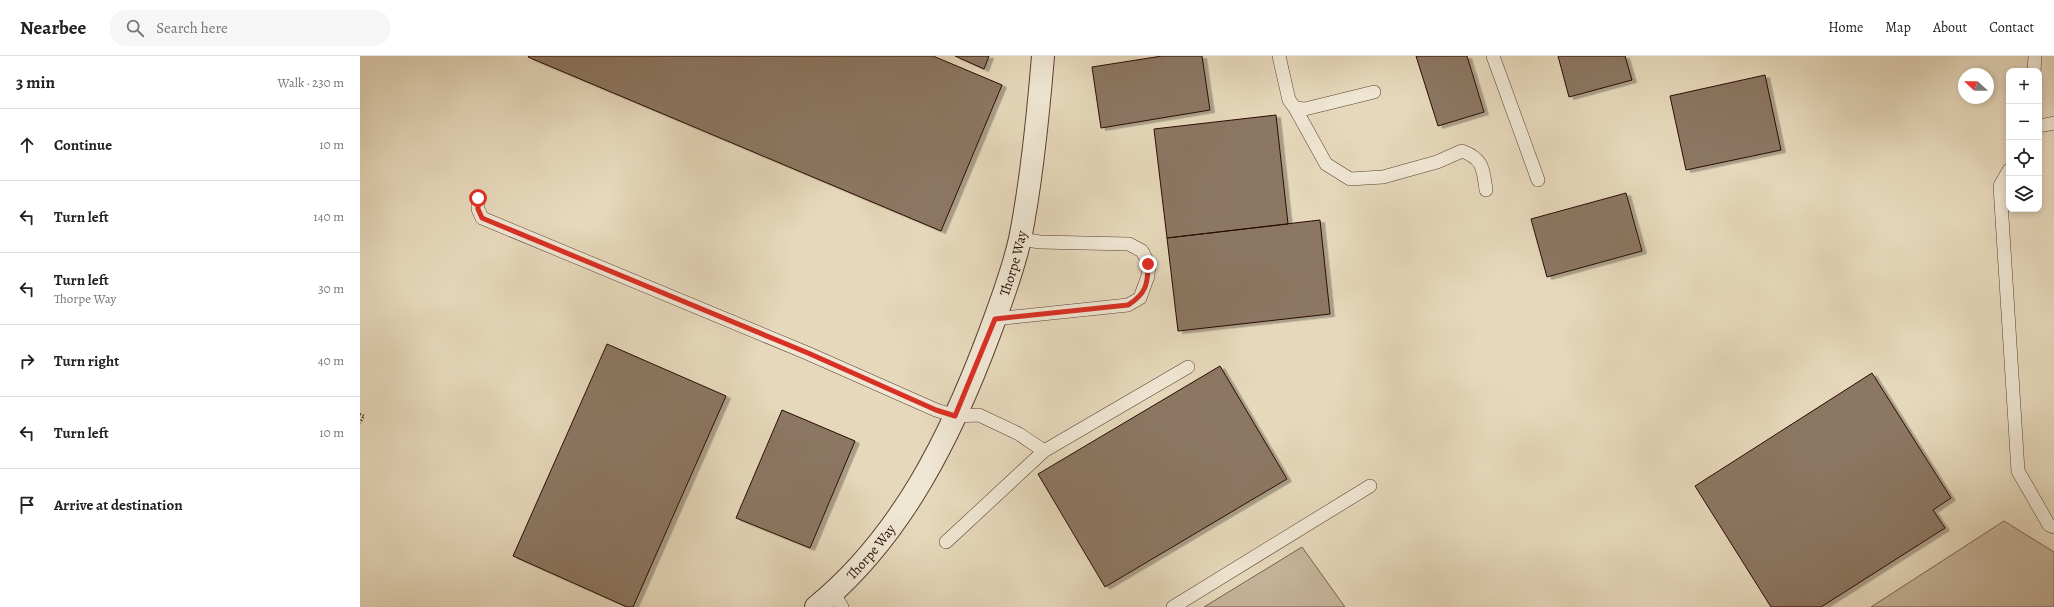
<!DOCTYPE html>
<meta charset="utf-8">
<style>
:root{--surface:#fff;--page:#f6f6f6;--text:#222;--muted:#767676;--line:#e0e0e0}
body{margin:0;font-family:Alegreya,serif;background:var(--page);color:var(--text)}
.controls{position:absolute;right:12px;top:12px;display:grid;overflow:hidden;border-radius:8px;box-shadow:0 2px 6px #0003}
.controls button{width:36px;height:36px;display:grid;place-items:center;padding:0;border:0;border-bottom:1px solid var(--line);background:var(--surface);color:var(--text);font:20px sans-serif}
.compass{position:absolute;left:1598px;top:12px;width:36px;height:36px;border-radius:50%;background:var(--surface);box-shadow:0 2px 6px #0003;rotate:292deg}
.stop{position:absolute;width:12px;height:12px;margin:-9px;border:3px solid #d93025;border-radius:50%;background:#fff}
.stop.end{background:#d93025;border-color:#fff;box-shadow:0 1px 4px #0008}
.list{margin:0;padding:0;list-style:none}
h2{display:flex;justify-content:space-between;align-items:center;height:52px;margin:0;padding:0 16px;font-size:17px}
h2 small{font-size:13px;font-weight:400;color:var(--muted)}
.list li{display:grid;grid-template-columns:26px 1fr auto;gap:12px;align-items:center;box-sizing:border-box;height:72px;padding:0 16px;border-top:1px solid var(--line)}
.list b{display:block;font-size:15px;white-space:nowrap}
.list p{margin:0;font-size:13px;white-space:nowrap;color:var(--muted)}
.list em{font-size:13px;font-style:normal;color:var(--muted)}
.icon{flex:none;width:22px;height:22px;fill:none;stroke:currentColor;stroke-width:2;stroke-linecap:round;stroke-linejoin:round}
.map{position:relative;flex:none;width:1694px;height:551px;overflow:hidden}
header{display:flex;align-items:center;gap:24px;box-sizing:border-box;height:56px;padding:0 20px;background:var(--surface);border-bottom:1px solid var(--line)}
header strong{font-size:19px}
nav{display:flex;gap:22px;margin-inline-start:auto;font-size:14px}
.search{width:280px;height:36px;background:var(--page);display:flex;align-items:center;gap:10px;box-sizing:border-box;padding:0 14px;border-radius:16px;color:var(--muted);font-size:15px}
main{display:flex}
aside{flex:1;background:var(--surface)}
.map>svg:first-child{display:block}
</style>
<header>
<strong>Nearbee</strong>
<div class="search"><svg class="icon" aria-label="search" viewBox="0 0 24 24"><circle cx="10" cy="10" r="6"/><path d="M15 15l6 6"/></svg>Search here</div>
<nav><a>Home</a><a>Map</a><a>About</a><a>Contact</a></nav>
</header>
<main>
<aside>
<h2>3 min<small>Walk · 230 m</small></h2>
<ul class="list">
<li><svg class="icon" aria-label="ahead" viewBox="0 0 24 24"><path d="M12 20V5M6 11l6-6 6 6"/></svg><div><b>Continue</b></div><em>10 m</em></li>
<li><svg class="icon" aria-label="left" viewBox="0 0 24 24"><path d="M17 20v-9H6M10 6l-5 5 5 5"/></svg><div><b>Turn left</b></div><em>140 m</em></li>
<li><svg class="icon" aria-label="left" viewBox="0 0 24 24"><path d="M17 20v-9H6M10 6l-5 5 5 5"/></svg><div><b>Turn left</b><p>Thorpe Way</p></div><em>30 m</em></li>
<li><svg class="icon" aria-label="right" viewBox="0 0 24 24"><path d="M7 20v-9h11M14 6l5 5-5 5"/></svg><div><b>Turn right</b></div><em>40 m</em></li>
<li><svg class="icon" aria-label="left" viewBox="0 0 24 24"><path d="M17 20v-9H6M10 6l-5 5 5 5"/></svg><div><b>Turn left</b></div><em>10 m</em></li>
<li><svg class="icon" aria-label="arrive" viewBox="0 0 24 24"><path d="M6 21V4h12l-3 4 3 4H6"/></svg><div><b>Arrive at destination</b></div></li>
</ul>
</aside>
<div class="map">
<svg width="1694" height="551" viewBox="0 0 1694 551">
<defs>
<filter id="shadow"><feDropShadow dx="4.5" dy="2.5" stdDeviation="0" flood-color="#0004"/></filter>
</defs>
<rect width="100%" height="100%" fill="#e6d8bb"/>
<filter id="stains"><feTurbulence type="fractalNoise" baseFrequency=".005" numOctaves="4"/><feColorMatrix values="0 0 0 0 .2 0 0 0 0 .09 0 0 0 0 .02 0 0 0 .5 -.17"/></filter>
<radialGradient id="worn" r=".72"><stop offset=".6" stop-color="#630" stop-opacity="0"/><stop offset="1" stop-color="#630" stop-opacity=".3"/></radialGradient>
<path fill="#c6b59c" stroke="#786150" d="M 1644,465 L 1694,496 L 1694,551 L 1511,551 Z
M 942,491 L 985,551 L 844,551 Z"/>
<path fill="#8c7763" stroke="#2a0d03" filter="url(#shadow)" d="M 169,0 L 573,0 L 642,29 L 581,175 L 168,1 Z
M 595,0 L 629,0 L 624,13 Z
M 802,0 L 842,0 L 850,54 L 741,72 L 732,11 Z
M 1056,0 L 1107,0 L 1124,56 L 1078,70 Z
M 1198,0 L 1265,0 L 1272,24 L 1209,41 Z
M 1405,19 L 1421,94 L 1326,114 L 1310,40 Z
M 916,59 L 928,168 L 807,182 L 794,73 Z
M 1266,137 L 1282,195 L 1187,221 L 1171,163 Z
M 960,164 L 970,258 L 818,275 L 807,182 Z
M 247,288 L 366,340 L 273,551 L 267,551 L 153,500 Z
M 860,310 L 927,423 L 745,531 L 678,418 Z
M 1512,317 L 1591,442 L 1573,454 L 1585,472 L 1461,551 L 1411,551 L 1335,430 Z
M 422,354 L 495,385 L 450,492 L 376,462 Z"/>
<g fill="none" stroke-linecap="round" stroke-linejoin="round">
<g stroke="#594031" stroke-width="14">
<path id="service" d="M 919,0 L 929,44 L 935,52 L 945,53 L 1014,36
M 1133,0 L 1178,124
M 1674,15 L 1675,0
M 935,52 L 966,108 L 990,123 L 1023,121 L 1077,106 L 1102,95 C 1124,103 1123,114 1126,134
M 1679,70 L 1694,67
M 1649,114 L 1640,130 L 1658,415 L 1689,469 L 1694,471
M 118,142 L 118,153 L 122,162 L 447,297 L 576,354 L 595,360 L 619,359 L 659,378 L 684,395 L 828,311
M 635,263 L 768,249 L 780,242 L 788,220 L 789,208 L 782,195 L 769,188 L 680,186 L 660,183
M 586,486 L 684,395
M 473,536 L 482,551
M 813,551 L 1010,430"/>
</g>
<g stroke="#594031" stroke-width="24">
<g id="minor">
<path id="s1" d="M 456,551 C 542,481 592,378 630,276 C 641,246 653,215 660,183 C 672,123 678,61 683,0"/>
</g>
</g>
<path stroke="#2a0d03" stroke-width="2.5" stroke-dasharray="1 2" stroke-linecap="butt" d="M 0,358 L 4,360 L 0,367"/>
<use href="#service" stroke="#efe6d3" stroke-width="13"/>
<use href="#minor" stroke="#efe6d3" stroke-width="22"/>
</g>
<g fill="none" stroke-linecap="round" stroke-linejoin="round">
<path stroke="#d93025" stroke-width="5" d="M 118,142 L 118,153 L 122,162 L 448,297 L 576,354 L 595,360 L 635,263 L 768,249 C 786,238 788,228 788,208"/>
</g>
<g text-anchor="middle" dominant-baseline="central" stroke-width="3.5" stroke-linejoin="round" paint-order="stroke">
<g font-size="14" fill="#2a0d03" stroke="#efe6d3">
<text stroke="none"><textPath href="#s1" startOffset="402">Thorpe Way</textPath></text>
<text stroke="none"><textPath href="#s1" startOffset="78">Thorpe Way</textPath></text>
</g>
</g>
<rect width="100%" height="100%" filter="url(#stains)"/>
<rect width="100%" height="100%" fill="url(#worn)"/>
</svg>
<div class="controls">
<button>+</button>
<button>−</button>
<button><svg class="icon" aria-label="locate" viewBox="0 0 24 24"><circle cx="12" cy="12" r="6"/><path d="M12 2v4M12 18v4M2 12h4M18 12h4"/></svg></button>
<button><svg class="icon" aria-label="layers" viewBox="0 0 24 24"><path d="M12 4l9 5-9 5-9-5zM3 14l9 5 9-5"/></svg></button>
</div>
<svg class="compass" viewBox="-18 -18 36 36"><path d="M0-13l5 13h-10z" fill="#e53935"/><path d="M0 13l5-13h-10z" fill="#767676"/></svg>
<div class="stop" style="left:118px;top:142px"></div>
<div class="stop end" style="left:788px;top:208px"></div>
</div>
</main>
